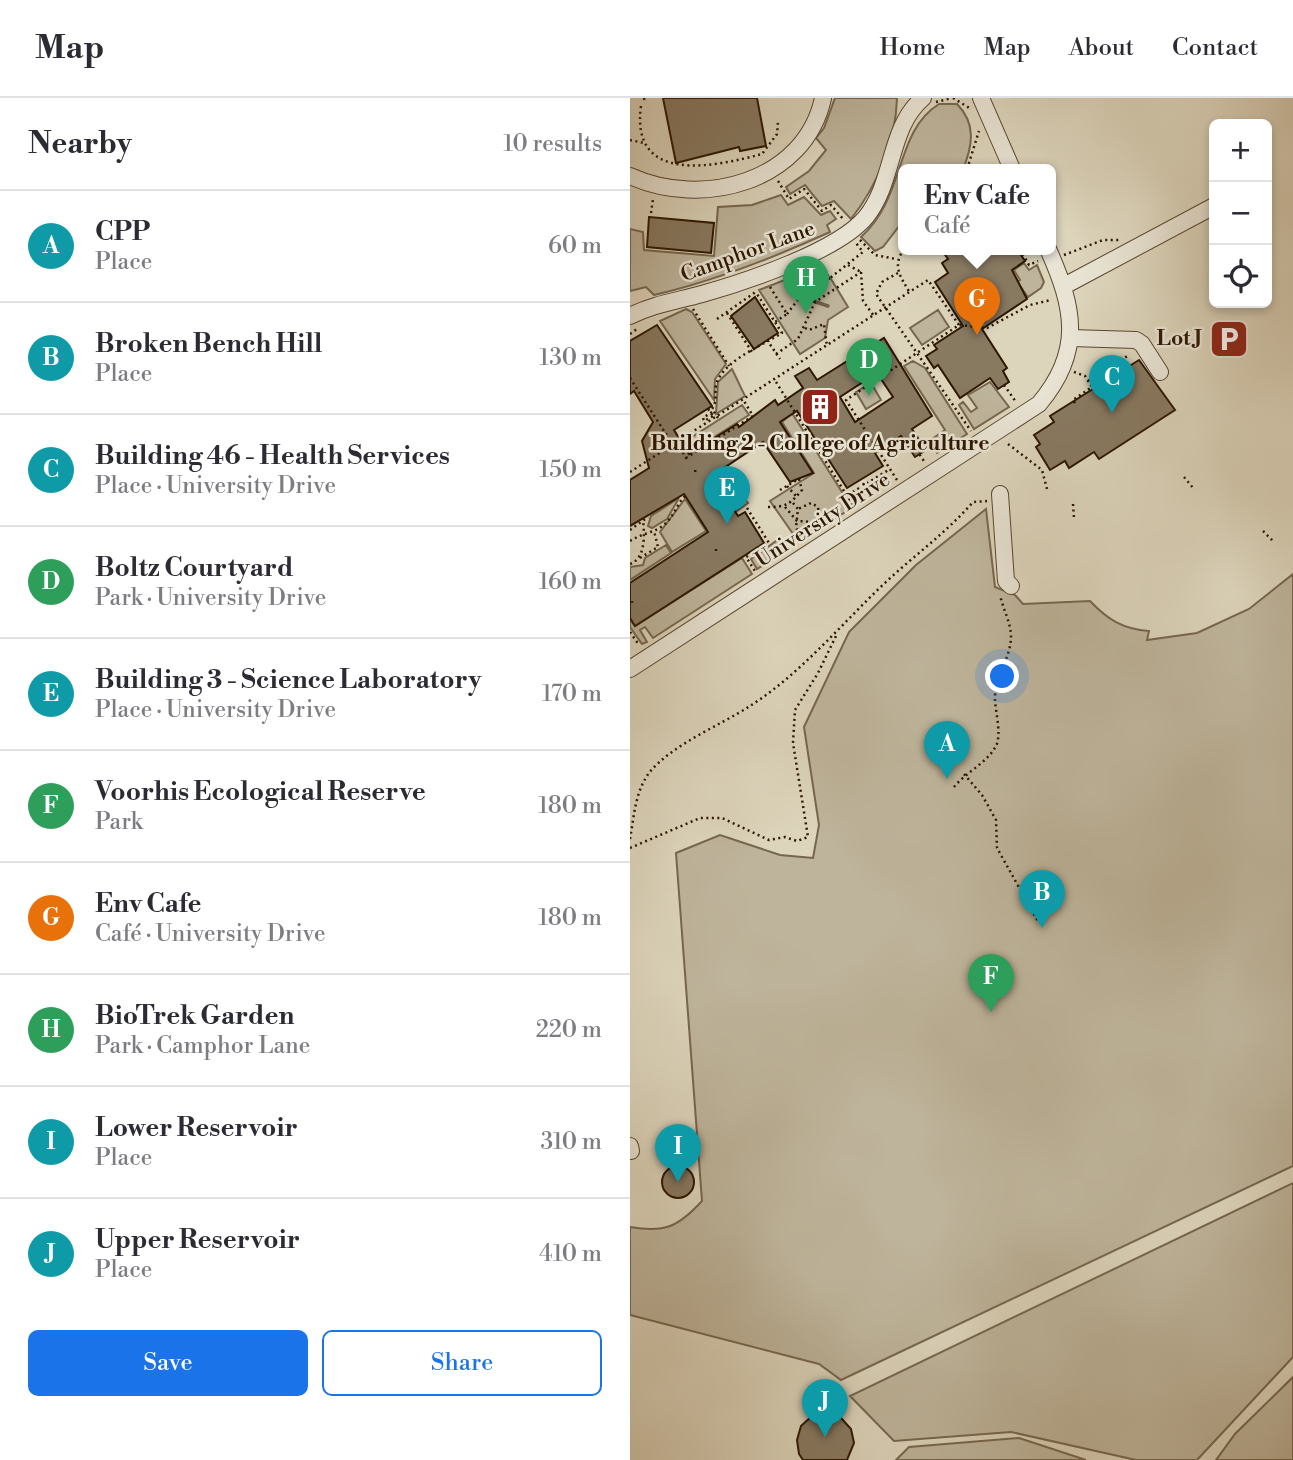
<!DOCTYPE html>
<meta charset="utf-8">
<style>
:root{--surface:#fff;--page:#f2f2f3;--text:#2b2b33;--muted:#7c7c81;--line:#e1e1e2;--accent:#1a73e8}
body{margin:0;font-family:"Libre Bodoni",serif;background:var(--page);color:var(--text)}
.controls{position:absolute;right:21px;top:21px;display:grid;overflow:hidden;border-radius:10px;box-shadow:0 4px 10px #0003}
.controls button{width:63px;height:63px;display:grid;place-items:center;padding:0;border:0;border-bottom:2px solid var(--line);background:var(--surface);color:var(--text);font:35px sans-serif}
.you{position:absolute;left:373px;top:579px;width:24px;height:24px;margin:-18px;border:5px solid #fff;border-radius:50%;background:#1a73e8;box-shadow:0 0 0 10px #1a73e833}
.badge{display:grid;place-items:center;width:46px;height:46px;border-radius:50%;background:var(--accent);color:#fff;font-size:23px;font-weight:700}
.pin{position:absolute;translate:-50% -58px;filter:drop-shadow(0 2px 4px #0008)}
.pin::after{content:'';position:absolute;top:37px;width:24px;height:21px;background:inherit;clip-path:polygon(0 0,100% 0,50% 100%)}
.popup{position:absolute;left:268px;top:66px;width:158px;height:91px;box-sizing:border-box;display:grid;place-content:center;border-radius:10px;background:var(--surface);filter:drop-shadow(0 2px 5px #0005);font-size:23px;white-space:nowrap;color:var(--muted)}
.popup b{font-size:26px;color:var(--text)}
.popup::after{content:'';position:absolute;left:50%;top:100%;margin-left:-14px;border:14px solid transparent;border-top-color:var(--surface)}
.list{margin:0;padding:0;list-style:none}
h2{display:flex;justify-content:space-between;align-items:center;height:91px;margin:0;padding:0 28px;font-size:30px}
h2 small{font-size:23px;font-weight:400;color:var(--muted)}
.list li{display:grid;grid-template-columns:46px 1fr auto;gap:21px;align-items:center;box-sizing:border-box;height:112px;padding:0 28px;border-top:2px solid var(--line)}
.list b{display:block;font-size:26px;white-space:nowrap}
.list p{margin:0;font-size:23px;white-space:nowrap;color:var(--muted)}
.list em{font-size:23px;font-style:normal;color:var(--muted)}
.actions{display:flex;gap:14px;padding:21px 28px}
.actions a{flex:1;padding:16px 0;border:2px solid var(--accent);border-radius:10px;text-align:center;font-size:24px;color:var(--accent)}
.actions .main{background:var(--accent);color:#fff}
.icon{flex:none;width:38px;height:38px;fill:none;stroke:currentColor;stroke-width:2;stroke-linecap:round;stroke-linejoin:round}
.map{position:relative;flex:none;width:663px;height:1362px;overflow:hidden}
header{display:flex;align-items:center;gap:42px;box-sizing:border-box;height:98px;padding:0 35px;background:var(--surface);border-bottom:2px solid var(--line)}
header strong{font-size:33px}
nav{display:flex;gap:38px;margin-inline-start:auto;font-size:24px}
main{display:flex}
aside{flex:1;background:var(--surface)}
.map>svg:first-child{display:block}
</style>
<header>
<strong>Map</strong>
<nav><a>Home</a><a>Map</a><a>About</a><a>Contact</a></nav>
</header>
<main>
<aside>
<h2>Nearby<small>10 results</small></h2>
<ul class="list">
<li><span class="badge" style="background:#0f9aa8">A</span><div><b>CPP</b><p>Place</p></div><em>60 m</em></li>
<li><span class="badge" style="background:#0f9aa8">B</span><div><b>Broken Bench Hill</b><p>Place</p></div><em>130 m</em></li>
<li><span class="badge" style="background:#0f9aa8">C</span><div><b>Building 46 - Health Services</b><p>Place · University Drive</p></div><em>150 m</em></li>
<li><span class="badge" style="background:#2e9e5b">D</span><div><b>Boltz Courtyard</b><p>Park · University Drive</p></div><em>160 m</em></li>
<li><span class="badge" style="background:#0f9aa8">E</span><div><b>Building 3 - Science Laboratory</b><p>Place · University Drive</p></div><em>170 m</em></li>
<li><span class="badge" style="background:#2e9e5b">F</span><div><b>Voorhis Ecological Reserve</b><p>Park</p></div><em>180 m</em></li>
<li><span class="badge" style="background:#e8710a">G</span><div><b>Env Cafe</b><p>Café · University Drive</p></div><em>180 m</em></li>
<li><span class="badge" style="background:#2e9e5b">H</span><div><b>BioTrek Garden</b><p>Park · Camphor Lane</p></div><em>220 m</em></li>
<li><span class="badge" style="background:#0f9aa8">I</span><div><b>Lower Reservoir</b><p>Place</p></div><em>310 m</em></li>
<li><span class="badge" style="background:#0f9aa8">J</span><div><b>Upper Reservoir</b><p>Place</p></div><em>410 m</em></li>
</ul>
<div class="actions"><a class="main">Save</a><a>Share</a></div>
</aside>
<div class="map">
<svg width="663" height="1362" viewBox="0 0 663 1362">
<rect width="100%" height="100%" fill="#dcd4bb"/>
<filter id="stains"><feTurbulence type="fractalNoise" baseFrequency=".00286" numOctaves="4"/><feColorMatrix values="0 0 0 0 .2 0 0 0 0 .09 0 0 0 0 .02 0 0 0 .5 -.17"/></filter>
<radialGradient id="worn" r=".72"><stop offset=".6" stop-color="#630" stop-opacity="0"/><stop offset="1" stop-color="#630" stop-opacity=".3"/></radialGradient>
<path fill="#beb49b" stroke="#76664e" stroke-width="2" d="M 205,0 L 267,0 C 266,43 247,88 221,121 L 204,103 L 192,108 L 175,87 L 160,96 L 156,89 L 179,73 L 196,52 L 186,40 L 194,30 Z
M 309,6 L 327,6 C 346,25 343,47 333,71 L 274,71 L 273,132 L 270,127 L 253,149 L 245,153 L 231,139 C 276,99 264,34 309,6 Z
M 151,97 L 158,107 L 174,99 L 191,117 L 200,113 L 206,121 L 197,127 L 200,134 C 143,160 85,183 24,197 L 16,189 L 0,193 L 0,131 L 13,134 L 14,152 L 84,158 L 88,109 L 122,107 Z
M 394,165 L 399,172 L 407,167 L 414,184 L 411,190 L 398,199 L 387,184 L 390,182 L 384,172 Z
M 188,169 L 201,181 L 218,209 L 198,222 L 195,240 L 170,256 L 129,192 Z
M 56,211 L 62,214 L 96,266 L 85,281 L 84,302 L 30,223 Z
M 308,212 L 319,229 L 292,247 L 280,230 Z
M 283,263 L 295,270 L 337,336 L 307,355 L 299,343 L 315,332 L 274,268 Z
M 102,271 L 115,298 L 86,316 L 88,284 Z
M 360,284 L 379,309 L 344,331 L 329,307 L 333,304 L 341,314 L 347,310 L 338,297 Z
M 241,285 L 251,302 L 236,311 L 226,294 Z
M 112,307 L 119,317 L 62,353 L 57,346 L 59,341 Z
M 162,315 L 222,410 L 168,443 L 140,403 L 184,375 L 152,324 Z
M 93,372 L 118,405 L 107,413 L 84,378 Z
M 49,400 L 37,421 L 22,430 L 18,428 L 21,418 Z
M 55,401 L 76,433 L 42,454 L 30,434 Z
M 356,411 L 365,489 L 385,497 L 393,506 L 460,503 C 478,522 493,531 519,533 L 517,542 L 567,535 L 619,511 L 663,476 L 663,1068 L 211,1282 L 189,1266 L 0,1217 L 0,1129 C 35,1135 48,1129 72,1103 L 46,755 L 90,737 L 150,757 L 183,760 L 189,727 L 174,629 L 219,534 L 286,467 Z
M 149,441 L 154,443 L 156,453 L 127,471 L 121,461 Z
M 36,447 L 41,455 L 0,482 L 0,469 L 13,467 L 15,460 Z
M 112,460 L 122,476 L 23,540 L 15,529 L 10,532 L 17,544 L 12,546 L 0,529 L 0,522 L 5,528 Z
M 663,1085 L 663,1259 L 567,1362 L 506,1362 L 381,1334 L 264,1343 L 220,1298 Z
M 663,1279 L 663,1362 L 586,1362 L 605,1336 Z
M 389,1340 L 456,1362 L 266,1362 L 279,1349 Z"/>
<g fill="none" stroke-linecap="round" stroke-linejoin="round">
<path stroke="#72624a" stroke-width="3.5" d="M 168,198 L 198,208"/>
</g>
<path fill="#887961" stroke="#2d1700" stroke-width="2" fill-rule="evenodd" d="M 33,0 L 127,0 L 136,48 L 110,53 L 109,49 L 46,65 Z
M 19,119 L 84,125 L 81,155 L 17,149 Z
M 311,151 L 387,151 L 395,163 L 382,172 L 397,201 L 352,231 L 377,270 L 373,273 L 379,284 L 368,291 L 360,280 L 330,300 L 308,267 L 304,270 L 296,258 L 307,251 L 304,247 L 333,228 L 305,184 L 318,175 L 312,165 L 318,161 Z
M 125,199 L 148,235 L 124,251 L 101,218 Z
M 27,227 L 82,308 L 44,332 L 59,356 L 107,326 L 109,329 L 145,302 L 148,307 L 173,290 L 165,278 L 179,270 L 187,282 L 254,240 L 302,318 L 282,331 L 296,352 L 285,359 L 271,338 L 245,355 L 253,368 L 217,390 L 167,313 L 150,324 L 183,375 L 160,384 L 133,344 L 82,378 L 108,418 L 115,414 L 134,445 L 5,528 L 0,520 L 0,485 L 78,434 L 54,396 L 0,428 L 0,382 L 19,370 L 12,343 L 23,324 L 4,293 L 0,296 L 0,243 ZM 247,275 L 263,299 L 225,324 L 210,299 Z
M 509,262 L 545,312 L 469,361 L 464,354 L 439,370 L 435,363 L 420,372 L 406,349 L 410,346 L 404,337 L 424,324 L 420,318 Z
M32 1084a16 16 0 1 1 32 0a16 16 0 1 1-32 0Z
M 192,1315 L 211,1320 L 221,1331 L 224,1345 L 217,1362 L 173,1362 L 169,1356 L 167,1342 L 171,1328 L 182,1318 Z"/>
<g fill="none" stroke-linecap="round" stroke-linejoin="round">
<g stroke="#59462f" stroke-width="18">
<path id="minor" d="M 351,0 L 382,71
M 0,78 C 72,111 175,84 193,0
M 434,188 L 584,108
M 0,218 C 23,206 47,203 72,196 C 115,184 208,153 236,119 C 265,83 258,30 293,0
M 441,240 L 506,242 L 512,246 L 530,274
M 370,396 L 376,483 L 381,488
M 0,571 L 409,306 C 454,253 444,209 418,151
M 0,1048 L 1,1053"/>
</g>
<path stroke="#2d1700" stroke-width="2.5" stroke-dasharray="2 3.5" stroke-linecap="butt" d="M 14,0 L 15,5
M 323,0 L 341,11
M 306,4 L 322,0
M 11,8 C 0,87 84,69 132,56 L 147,36 L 148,24
M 0,42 L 14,45
M 337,71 L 349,33
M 148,83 L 159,101 L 174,91 L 192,113 L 201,107 L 214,122
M 21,115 L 23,101
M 230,142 L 245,157 L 266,161
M 274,151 C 262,168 270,178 280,195
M 390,151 L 399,167 L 408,163
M 434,157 L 473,142 L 490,142
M 218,167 L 231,174
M 190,168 L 200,180 L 233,154 L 226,145
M 231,174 L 233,203 L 244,218
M 175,175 L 185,204
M 268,175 L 252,184 L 246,196 L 341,333
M 140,189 L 157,216 L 145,224
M 63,211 L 99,268
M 97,215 L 122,254
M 157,216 L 173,195 L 200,180
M 87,221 L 127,193
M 175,230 L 179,232 L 194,226 L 197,249
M 0,236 L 7,231
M 146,256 L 168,241 L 185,204 L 231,174
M 444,274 L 455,278 L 462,289 L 443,302 L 447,308
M 0,280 L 43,347
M 458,283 L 499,257
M 146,284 L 224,409
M 374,287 L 386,304
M 82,314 L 73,320 L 74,323 L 83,318
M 88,320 L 82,311 C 89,302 82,290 89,280 C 100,260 133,247 152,235 L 127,196
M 280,343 L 294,363
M 47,345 L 58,363
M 378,346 L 412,372 L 417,391
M 56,360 L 123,318 L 114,303
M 0,374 L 298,182 L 329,227
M 65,374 L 66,370
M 554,379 L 564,391
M 267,382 L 216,302 L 329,227 L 357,230 L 400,207 L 421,202
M 157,388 L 166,398
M 218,397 L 260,371
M 163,405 L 168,411 L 166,429 L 170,438 L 175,440
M 443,406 L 444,420
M 138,409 C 157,409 160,406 172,392 L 169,381 L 150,392
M 155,409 L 167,423 L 184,424 L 189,418 L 188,409 L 181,405 L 168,411
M 117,410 L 139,445 L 116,459 L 125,473
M 87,411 L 88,407
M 0,432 L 18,419
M 633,433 L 643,443
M 0,443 C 12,435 25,435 35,426 C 44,418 47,406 55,398
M 86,453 L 86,449
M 10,460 L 28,449 L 24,433
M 0,466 C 17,460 14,434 13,420
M 2,503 L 2,508
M 0,534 L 9,547
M 334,676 L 352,697 L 366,722 L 367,750 L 409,825
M 324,689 C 336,674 357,665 366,648 C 372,636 365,613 365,600 C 365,578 381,559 381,539 C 381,525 373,511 370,497
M 0,741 C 4,719 5,694 19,675 C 41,647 91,627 120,608 C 173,574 212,525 257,483 C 286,456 317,434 343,404 L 357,403
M 0,750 L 70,720 L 92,720 L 139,742 L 155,739 L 167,743 L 178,739 L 163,645 L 165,612 L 188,575 L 206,538"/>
<use href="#minor" stroke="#e8e3d3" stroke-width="16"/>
<path stroke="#2d1700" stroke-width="2.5" stroke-dasharray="2 3.5" stroke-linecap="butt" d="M 137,242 L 150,261
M 78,311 L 83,318"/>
</g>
<defs>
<g id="parking-square" transform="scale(2.0125)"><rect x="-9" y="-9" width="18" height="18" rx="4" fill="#8f2418" stroke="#e8e3d3"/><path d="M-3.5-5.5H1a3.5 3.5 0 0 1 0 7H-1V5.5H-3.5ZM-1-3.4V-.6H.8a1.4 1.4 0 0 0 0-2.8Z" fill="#fff"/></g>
<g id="building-square" transform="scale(2.0125)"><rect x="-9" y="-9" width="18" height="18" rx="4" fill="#8f2418" stroke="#e8e3d3"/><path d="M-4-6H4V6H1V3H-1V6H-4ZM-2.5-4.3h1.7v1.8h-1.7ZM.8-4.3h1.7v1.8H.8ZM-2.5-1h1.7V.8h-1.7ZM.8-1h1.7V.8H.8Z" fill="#fff"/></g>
</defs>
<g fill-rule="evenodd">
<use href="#parking-square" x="599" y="241"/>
<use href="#building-square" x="190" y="309"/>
</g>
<g text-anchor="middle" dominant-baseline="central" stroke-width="5" stroke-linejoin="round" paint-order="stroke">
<g font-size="21" fill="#2d1700" stroke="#e8e3d3">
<text transform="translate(118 154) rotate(-20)">Camphor Lane</text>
<text transform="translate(193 422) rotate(-33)">University Drive</text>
</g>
<g font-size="21" font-weight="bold" fill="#2d1700" stroke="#e8e3d3" text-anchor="end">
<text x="572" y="241">Lot J</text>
<text x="190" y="346" text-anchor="middle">Building 2 - College of Agriculture</text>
</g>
</g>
<rect width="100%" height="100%" filter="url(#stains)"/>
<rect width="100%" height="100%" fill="url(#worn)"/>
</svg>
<div class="controls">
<button>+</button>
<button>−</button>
<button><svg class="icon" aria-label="locate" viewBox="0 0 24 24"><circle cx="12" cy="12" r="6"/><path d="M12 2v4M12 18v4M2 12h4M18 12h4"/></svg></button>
</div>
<div class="you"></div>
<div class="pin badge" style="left:317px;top:681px;background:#0f9aa8">A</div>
<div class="pin badge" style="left:412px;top:830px;background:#0f9aa8">B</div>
<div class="pin badge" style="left:482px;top:315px;background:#0f9aa8">C</div>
<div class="pin badge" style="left:239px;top:298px;background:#2e9e5b">D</div>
<div class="pin badge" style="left:97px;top:426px;background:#0f9aa8">E</div>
<div class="pin badge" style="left:361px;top:914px;background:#2e9e5b">F</div>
<div class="pin badge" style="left:347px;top:237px;background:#e8710a">G</div>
<div class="popup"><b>Env Cafe</b>Café</div>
<div class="pin badge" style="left:176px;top:216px;background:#2e9e5b">H</div>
<div class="pin badge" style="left:48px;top:1084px;background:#0f9aa8">I</div>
<div class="pin badge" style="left:195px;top:1339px;background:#0f9aa8">J</div>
</div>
</main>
